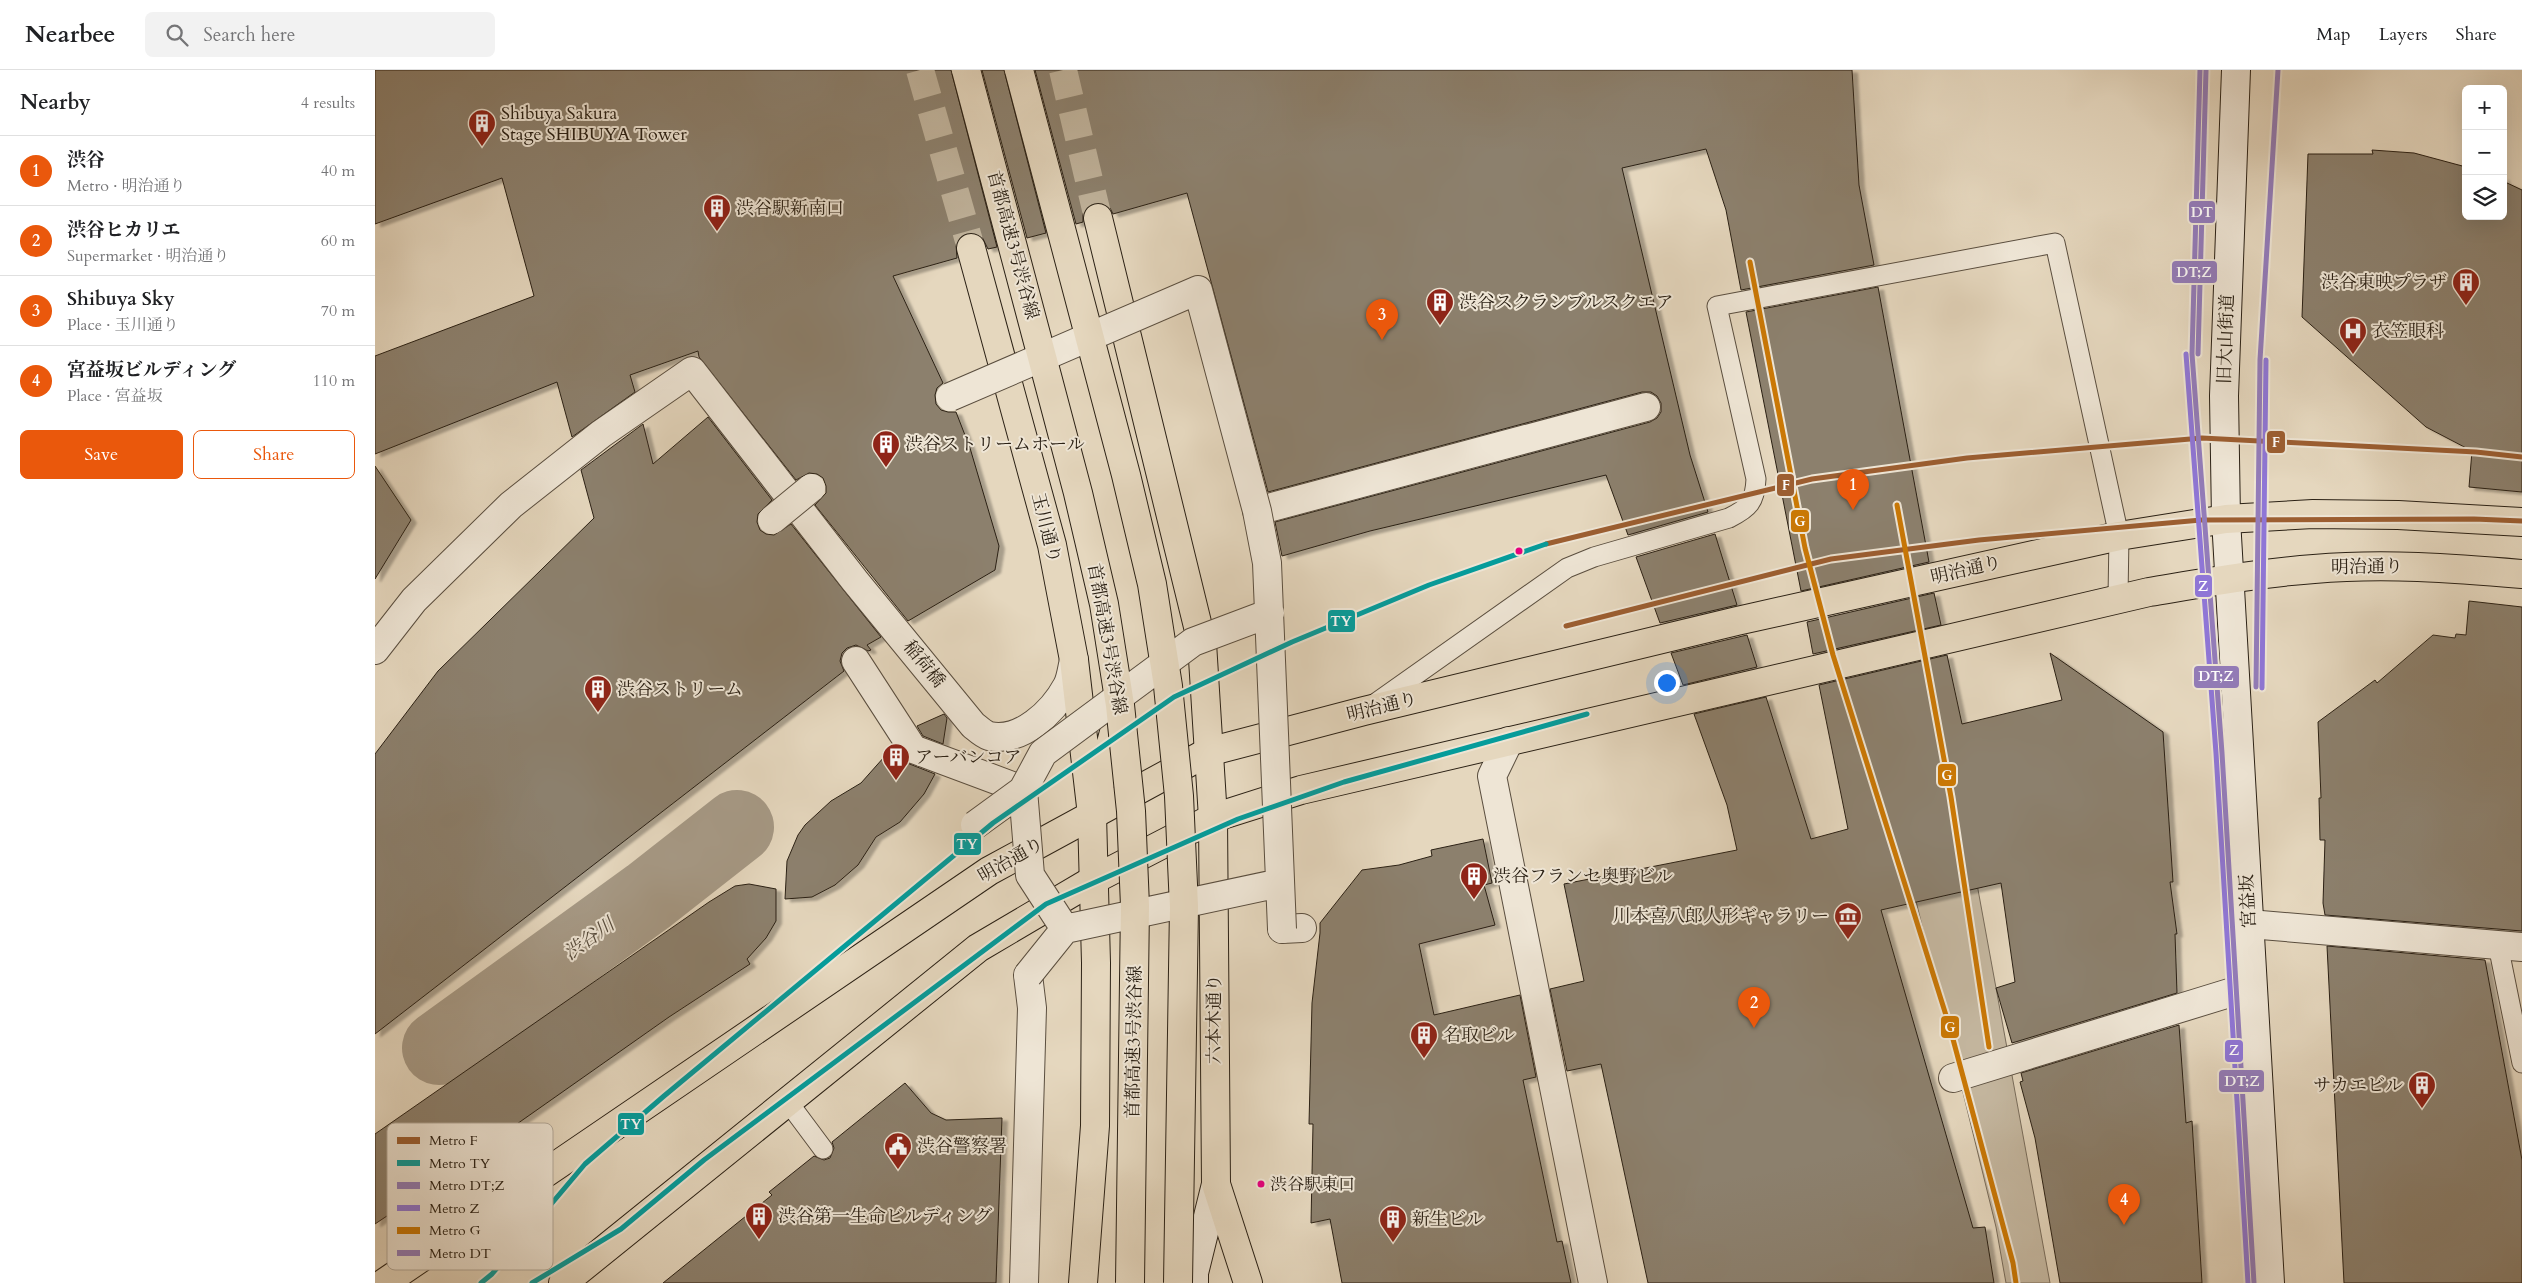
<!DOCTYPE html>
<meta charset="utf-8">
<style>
:root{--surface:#fff;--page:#f2f2f2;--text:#202124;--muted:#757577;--line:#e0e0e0;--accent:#ea580c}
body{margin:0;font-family:Cardo,"Noto Serif JP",serif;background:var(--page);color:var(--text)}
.controls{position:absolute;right:15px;top:15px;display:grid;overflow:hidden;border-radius:8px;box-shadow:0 5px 20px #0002}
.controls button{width:45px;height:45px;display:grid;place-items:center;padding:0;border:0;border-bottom:1px solid var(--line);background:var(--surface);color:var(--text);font:25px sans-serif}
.you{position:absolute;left:1291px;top:612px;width:18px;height:18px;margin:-12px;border:4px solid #fff;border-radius:50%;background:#1a73e8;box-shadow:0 0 0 8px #1a73e833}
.badge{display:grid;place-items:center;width:32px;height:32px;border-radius:50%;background:var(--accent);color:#fff;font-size:16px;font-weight:700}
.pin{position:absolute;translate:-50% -41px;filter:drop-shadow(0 1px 2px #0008)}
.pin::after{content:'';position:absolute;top:26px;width:18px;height:15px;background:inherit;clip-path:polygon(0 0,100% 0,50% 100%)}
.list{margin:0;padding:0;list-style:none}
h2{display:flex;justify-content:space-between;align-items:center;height:65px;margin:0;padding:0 20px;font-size:21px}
h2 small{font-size:16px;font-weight:400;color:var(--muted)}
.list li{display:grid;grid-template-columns:32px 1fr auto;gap:15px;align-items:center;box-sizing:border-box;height:70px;padding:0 20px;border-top:1px solid var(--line)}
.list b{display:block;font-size:19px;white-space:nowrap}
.list p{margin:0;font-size:16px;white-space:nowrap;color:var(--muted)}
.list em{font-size:16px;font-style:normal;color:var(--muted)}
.actions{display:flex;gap:10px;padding:15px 20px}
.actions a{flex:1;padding:11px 0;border:1px solid var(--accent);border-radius:8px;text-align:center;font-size:18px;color:var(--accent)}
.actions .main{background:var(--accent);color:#fff}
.icon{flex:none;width:28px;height:28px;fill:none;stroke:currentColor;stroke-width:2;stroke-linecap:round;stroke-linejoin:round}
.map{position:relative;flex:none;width:2147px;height:1213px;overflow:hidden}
header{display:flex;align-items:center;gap:30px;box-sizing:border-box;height:70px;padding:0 25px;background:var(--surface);border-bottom:1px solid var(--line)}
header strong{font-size:24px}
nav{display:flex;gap:28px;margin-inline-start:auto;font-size:18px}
.search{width:350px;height:45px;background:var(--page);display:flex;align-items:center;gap:12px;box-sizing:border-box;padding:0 18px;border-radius:8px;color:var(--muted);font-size:19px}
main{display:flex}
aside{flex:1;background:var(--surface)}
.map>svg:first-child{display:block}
</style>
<header>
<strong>Nearbee</strong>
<div class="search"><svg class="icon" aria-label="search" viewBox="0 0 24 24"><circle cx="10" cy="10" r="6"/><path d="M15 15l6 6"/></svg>Search here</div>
<nav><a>Map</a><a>Layers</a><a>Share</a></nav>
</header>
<main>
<aside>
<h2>Nearby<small>4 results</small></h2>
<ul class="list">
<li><span class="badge">1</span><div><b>渋谷</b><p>Metro · 明治通り</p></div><em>40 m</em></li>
<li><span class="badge">2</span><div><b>渋谷ヒカリエ</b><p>Supermarket · 明治通り</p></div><em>60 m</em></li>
<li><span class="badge">3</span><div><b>Shibuya Sky</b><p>Place · 玉川通り</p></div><em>70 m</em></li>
<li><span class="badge">4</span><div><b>宮益坂ビルディング</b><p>Place · 宮益坂</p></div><em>110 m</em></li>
</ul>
<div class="actions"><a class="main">Save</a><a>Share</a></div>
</aside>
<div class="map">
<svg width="2147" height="1213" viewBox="0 0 2147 1213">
<defs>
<filter id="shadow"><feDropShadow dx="5.5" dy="3" stdDeviation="1" flood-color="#0004"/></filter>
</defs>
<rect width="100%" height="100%" fill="#e5d7be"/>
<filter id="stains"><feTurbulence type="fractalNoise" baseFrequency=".004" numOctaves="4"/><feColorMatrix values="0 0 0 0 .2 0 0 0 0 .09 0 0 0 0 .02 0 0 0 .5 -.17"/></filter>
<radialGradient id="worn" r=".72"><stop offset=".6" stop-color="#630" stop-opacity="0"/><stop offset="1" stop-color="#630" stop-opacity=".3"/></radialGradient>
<path fill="#c5b8a1" stroke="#786c5b" d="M 1502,672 L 1576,672 L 1675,1213 L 1631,1213 L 1621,1157 Z"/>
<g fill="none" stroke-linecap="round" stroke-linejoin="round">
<path stroke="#a69985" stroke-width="74" d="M 64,978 L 274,826 L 362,757"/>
</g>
<path fill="#8c806d" stroke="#2b2115" filter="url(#shadow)" d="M 0,0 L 576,0 L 622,177 L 613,179 L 607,167 L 599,163 L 591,163 L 585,167 L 581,174 L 582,188 L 518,206 L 568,313 L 562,318 L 560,325 L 561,334 L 566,340 L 573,342 L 581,342 L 595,378 L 624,476 L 620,500 L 533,551 L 440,435 L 451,423 L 451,416 L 448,408 L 442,404 L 434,403 L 421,410 L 324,287 L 323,281 L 255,305 L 260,322 L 197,367 L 182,312 L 0,384 L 0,286 L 159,226 L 127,108 L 0,154 Z
M 607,0 L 629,0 L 671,163 L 652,168 Z
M 660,0 L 1477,0 L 1484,115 L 1499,195 L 1366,220 L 1351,140 L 1331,79 L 1247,98 L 1315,385 L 1333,442 L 1253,465 L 1231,405 L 995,461 L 907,486 L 900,452 L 1275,352 L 1282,348 L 1286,342 L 1286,333 L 1282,326 L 1276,322 L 1267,322 L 893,422 L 812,123 L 738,144 L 735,138 L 728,133 L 719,133 L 713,136 L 708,143 L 708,152 L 701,154 Z
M 1997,80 L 2039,83 L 2091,97 L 2091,146 L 2128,146 L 2128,107 L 2130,112 L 2147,120 L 2147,422 L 2094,417 L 2097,381 L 2051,357 L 1927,247 L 1933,84 L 1998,84 Z
M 1503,217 L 1554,492 L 1426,521 L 1371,242 Z
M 333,347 L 397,430 L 383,444 L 382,452 L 385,460 L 391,464 L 399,465 L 416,454 L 506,567 L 492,575 L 496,580 L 493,581 L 481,575 L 472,578 L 467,583 L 465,591 L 469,601 L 0,964 L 0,684 L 63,601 L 219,448 L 206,400 L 268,354 L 278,394 Z
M 0,396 L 36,450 L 0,509 Z
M 1340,464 L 1362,535 L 1285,553 L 1261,487 Z
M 1559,523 L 1566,555 L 1438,584 L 1432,552 Z
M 2094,531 L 2147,537 L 2147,861 L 1950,845 L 1948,833 L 1950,770 L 1945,770 L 1944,728 L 1946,728 L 1943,652 L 2000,610 L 2002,613 L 2058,565 L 2080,568 L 2081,564 L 2091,565 Z
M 1372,565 L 1382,597 L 1308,615 L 1296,583 Z
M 1675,583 L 1788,662 L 1798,812 L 1795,812 L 1802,864 L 1800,864 L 1802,923 L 1637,973 L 1621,918 L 1640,912 L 1626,813 L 1506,840 L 1598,1158 L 1610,1157 L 1619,1213 L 1273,1213 L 1226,994 L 1192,1001 L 1175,919 L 1209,911 L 1189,814 L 1362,780 L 1352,735 L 1319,644 L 1391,627 L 1436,769 L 1473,759 L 1444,615 L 1572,585 L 1587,654 L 1687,630 Z
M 569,644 L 572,648 L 568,674 L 548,666 L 542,656 Z
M 518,677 L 532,693 L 560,704 L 549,724 L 525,752 L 501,767 L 483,795 L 460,815 L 437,827 L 410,829 L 412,791 L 423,765 L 430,755 L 456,731 L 486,713 Z
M 1108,769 L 1117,813 L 1109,815 L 1120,855 L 1044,874 L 1059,945 L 1145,925 L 1161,1007 L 1148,1010 L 1182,1172 L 1187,1171 L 1196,1213 L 967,1213 L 955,1149 L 936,1153 L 938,1054 L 934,1054 L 937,933 L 945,863 L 945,853 L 987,800 L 1024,795 L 1057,786 L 1056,780 Z
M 374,814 L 401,819 L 401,851 L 391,868 L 372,889 L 375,894 L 294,947 L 122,1068 L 119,1064 L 55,1111 L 58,1115 L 0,1154 L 0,1064 L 334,832 L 360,816 Z
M 1952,876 L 2110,890 L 2147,1090 L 2147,1213 L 1969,1213 Z
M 1804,955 L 1811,1053 L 1817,1051 L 1827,1213 L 1685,1213 L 1660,1068 L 1645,1012 L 1648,1011 L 1646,1003 Z
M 530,1013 L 556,1043 L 571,1050 L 627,1048 L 621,1213 L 288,1213 L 397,1125 L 394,1122 L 439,1086 L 449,1090 L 455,1088 L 459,1078 L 457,1072 Z"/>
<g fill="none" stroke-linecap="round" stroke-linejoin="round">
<path stroke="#c0b39c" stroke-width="28" stroke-dasharray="28 14" stroke-linecap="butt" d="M 545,0 L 596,178
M 688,0 L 723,148"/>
<g stroke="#5a4e3f" stroke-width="21">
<path id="lane" d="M 998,635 L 1192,498 L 1219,487 L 1354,448 C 1374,438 1380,432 1381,409 L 1342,236 L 1680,173 L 1744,466 L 1743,527
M 2123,875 L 2147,993
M 413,1032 L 448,1079"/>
</g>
<g stroke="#5a4e3f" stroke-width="30">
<path id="street" d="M 882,441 L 1271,337
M 0,580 L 39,530 L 136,435 L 226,364 L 317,301 L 480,511 L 598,655 C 603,659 608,664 614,666 C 646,673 678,642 692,616 C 696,609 697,598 699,590
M 481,591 L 538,679 L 648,720
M 1134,671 L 1117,706 L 1218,1213
M 1874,854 L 2147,877
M 907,859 L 927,858
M 1578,1008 L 1877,916
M 649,1213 L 657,938 L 653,905"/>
</g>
<g stroke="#2b2115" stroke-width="30">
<path id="secondary" d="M 1861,0 L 1849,326 L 1851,449 L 1895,1213
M 819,1213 L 819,1203 L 841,1114"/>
</g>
<g stroke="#2b2115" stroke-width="30">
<path id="primary" d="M 9,1213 L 614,801 L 833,682 L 989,641 L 1362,551 L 1744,466 L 1851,449 L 1938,444 L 2023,445 L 2147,452
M 188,1213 L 603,878 L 720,809 L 838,748 L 926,720 L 1774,522 C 1829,513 1884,503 1939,499 C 2008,493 2078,498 2147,504"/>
</g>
<g stroke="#2b2115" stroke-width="30">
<path id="highway" d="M 723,148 L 827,573 L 838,748 L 841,1114 L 873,1213
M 596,178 L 677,475 L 699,590 L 717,745 L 721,893 L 720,1056 L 708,1213
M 721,729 L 745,640"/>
</g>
<use href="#lane" stroke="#eee5d5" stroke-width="19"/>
<use href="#street" stroke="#eee5d5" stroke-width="28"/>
<use href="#secondary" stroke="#eee5d5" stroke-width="28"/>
<use href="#primary" stroke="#e5d7be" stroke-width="28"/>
<use href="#highway" stroke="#e5d7be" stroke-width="28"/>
<g stroke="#5a4e3f" stroke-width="30" stroke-linecap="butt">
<path id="street-bridge" d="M 575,327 L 823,220 L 882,441 L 892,493 L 907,859
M 397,450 L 436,418
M 648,720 L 655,805 L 690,859 L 653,905
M 600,755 L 648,720 L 668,683 L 818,572 L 895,543
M 690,859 L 905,813"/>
</g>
<g stroke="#2b2115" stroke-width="30" stroke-linecap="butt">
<path id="highway-bridge" d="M 591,0 L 703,423 L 729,534 L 745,635 L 756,741 L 760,836 L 755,1213
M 644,0 L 751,405 L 777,514 L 793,616 L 804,726 L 809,837 L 803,1213"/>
</g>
<use href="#street-bridge" stroke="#eee5d5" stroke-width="28"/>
<use href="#highway-bridge" stroke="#e5d7be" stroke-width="28"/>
<g stroke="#eee5d5" stroke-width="9">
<path id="metro-1" d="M 1171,474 L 1437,409 L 1592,388 L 1827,368 L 2101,382 L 2147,387
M 1191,556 L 1456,489 L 1604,470 L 1826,450 L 2099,449 L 2147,451"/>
</g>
<g stroke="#eee5d5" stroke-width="9">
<path id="metro-2" d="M 106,1213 L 117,1204 L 210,1094 L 289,1026 L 618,753 L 799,627 L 917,572 L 1054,515 L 1171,474
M 157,1213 L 246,1159 L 329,1090 L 671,834 L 863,749 L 969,712 L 1212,644"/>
</g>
<g stroke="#eee5d5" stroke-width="9">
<path id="metro-3" d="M 1825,0 L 1817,284 L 1847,683 L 1879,1213
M 1881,617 L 1885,290 L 1903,0"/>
</g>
<g stroke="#eee5d5" stroke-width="9">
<path id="metro-4" d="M 1811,284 L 1841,683 L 1873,1213
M 1887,618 L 1891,290"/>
</g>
<g stroke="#eee5d5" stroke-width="9">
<path id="metro-5" d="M 1375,192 L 1430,478 L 1458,585 L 1575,958 L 1638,1193 L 1641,1213
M 1522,435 L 1576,727 L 1614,977"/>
</g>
<g stroke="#eee5d5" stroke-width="9">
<path id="metro-6" d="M 1823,284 L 1831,0"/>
</g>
<use href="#metro-1" stroke="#9c5e31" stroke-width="5"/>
<use href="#metro-2" stroke="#059c9b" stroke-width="5"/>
<use href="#metro-3" stroke="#937cb9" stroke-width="5"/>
<use href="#metro-4" stroke="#8f76d6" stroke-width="5"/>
<use href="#metro-5" stroke="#ca7805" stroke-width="5"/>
<use href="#metro-6" stroke="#937cb9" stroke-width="5"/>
</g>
<defs>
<g id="building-pin" transform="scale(1.4375)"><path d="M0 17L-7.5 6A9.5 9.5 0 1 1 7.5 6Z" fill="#8f2418" stroke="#eee5d5"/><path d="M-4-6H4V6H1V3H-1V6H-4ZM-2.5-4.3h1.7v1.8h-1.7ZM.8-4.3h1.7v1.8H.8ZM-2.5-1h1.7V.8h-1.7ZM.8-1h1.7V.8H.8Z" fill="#fff"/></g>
<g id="hospital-pin" transform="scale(1.4375)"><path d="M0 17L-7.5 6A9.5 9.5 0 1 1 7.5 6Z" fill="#8f2418" stroke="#eee5d5"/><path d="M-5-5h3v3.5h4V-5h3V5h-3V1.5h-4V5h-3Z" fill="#fff"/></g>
<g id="museum-pin" transform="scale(1.4375)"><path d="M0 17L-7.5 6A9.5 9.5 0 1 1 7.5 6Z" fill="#8f2418" stroke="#eee5d5"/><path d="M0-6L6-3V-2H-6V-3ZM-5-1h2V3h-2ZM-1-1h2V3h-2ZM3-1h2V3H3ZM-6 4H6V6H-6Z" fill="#fff"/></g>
<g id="civic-pin" transform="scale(1.4375)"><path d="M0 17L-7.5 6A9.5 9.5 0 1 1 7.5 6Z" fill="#8f2418" stroke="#eee5d5"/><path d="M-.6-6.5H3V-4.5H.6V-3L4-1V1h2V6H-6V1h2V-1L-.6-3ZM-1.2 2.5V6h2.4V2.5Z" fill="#fff"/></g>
</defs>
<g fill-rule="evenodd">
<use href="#building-pin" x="107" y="53"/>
<use href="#building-pin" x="342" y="138"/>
<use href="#building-pin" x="2091" y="212"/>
<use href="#building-pin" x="1065" y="232"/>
<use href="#hospital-pin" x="1978" y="261"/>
<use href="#building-pin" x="511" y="374"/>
<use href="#building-pin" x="223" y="619"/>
<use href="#building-pin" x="521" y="687"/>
<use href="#building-pin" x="1099" y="806"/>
<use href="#museum-pin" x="1473" y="846"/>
<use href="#building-pin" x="1049" y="965"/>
<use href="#building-pin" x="2047" y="1015"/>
<use href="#civic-pin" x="523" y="1076"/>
<use href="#building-pin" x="384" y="1146"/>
<use href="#building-pin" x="1018" y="1149"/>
</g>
<g fill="#e5007d" stroke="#eee5d5" stroke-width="2">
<circle cx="1144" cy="481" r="4.5"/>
<circle cx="886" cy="1114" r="4.5"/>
</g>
<g text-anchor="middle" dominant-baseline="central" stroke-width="4" stroke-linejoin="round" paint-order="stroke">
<g font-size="17" fill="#2b2115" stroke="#eee5d5" text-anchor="start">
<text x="895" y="1114">渋谷駅東口</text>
</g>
<g font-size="18" fill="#2b2115" stroke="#eee5d5" text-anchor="start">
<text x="126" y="43">Shibuya Sakura<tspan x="126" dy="21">Stage SHIBUYA Tower</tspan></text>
<text x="361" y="138">渋谷駅新南口</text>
<text x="2072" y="212" text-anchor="end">渋谷東映プラザ</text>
<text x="1084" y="232">渋谷スクランブルスクエア</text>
<text x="1997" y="261">衣笠眼科</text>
<text x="530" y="374">渋谷ストリームホール</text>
<text x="242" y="619">渋谷ストリーム</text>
<text x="540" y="687">アーバンコア</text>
<text x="1118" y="806">渋谷フランセ奥野ビル</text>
<text x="1454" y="846" text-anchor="end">川本喜八郎人形ギャラリー</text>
<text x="1068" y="965">名取ビル</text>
<text x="2028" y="1015" text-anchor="end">サカエビル</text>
<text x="542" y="1076">渋谷警察署</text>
<text x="403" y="1146">渋谷第一生命ビルディング</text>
<text x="1037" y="1149">新生ビル</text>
</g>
<g font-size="18" fill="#2b2115" stroke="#eee5d5">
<text transform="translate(638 175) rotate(75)">首都高速3号渋谷線</text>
<text transform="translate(1851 269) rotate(-88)">旧大山街道</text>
<text transform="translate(671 458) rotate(76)">玉川通り</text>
<text transform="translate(1992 497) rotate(-1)">明治通り</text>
<text transform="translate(1591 500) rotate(-13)">明治通り</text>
<text transform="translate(732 569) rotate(80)">首都高速3号渋谷線</text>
<text transform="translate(549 594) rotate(51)">稲荷橋</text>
<text transform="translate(1007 637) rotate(-14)">明治通り</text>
<text transform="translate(636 790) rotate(-30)">明治通り</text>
<text transform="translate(1873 831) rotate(-93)">宮益坂</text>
<text transform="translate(839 949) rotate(-90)">六本木通り</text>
<text transform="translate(759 972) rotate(-89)">首都高速3号渋谷線</text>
</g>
<g font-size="19" font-style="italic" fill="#564b3c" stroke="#eee5d5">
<text transform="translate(214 869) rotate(-36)">渋谷川</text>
</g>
</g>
<rect x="12" y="1053" width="166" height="147" rx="8" fill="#eee5d5" stroke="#b4aa9b" stroke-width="1"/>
<rect x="22" y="1067" width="23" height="7" fill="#9c5e31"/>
<rect x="22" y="1090" width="23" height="6" fill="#059c9b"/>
<rect x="22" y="1112" width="23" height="7" fill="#937cb9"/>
<rect x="22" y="1135" width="23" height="6" fill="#8f76d6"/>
<rect x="22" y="1157" width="23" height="7" fill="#ca7805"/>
<rect x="22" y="1180" width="23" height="6" fill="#937cb9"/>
<g font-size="14" fill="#2b2115">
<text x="54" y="1075">Metro F</text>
<text x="54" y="1098">Metro TY</text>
<text x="54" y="1120">Metro DT;Z</text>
<text x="54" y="1143">Metro Z</text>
<text x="54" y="1165">Metro G</text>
<text x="54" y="1188">Metro DT</text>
</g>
<g stroke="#eee5d5" stroke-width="2">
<rect x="1813" y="130" width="28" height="24" rx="5" fill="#937cb9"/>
<rect x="1796" y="190" width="47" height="24" rx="5" fill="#937cb9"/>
<rect x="1891" y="360" width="20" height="24" rx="5" fill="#9c5e31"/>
<rect x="1401" y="403" width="19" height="24" rx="5" fill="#9c5e31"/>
<rect x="1415" y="439" width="20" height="24" rx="5" fill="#ca7805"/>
<rect x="1819" y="504" width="19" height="24" rx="5" fill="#8f76d6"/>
<rect x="952" y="539" width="29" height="24" rx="5" fill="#059c9b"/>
<rect x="1818" y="595" width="47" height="24" rx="5" fill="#937cb9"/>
<rect x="1562" y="693" width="20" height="24" rx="5" fill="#ca7805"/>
<rect x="578" y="762" width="29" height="24" rx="5" fill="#059c9b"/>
<rect x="1565" y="945" width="20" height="24" rx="5" fill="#ca7805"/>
<rect x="1849" y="969" width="20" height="24" rx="5" fill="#8f76d6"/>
<rect x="1843" y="999" width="47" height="24" rx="5" fill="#937cb9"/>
<rect x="242" y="1042" width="28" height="24" rx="5" fill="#059c9b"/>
</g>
<g font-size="14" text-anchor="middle" font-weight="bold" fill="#fff">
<text x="1827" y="147">DT</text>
<text x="1819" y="207">DT;Z</text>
<text x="1901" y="377">F</text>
<text x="1411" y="420">F</text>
<text x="1425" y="456">G</text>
<text x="1828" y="521">Z</text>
<text x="966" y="556">TY</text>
<text x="1841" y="611">DT;Z</text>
<text x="1572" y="710">G</text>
<text x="592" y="779">TY</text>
<text x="1575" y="962">G</text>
<text x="1859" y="985">Z</text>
<text x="1867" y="1016">DT;Z</text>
<text x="256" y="1059">TY</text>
</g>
<rect width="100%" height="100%" filter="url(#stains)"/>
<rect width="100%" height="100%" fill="url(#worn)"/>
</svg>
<div class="controls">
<button>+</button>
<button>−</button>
<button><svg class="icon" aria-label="layers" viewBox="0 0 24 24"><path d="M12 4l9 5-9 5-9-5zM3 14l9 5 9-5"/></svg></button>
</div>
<div class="you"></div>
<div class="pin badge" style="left:1478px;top:440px">1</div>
<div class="pin badge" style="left:1379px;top:958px">2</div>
<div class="pin badge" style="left:1007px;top:270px">3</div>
<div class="pin badge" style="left:1749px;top:1155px">4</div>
</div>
</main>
